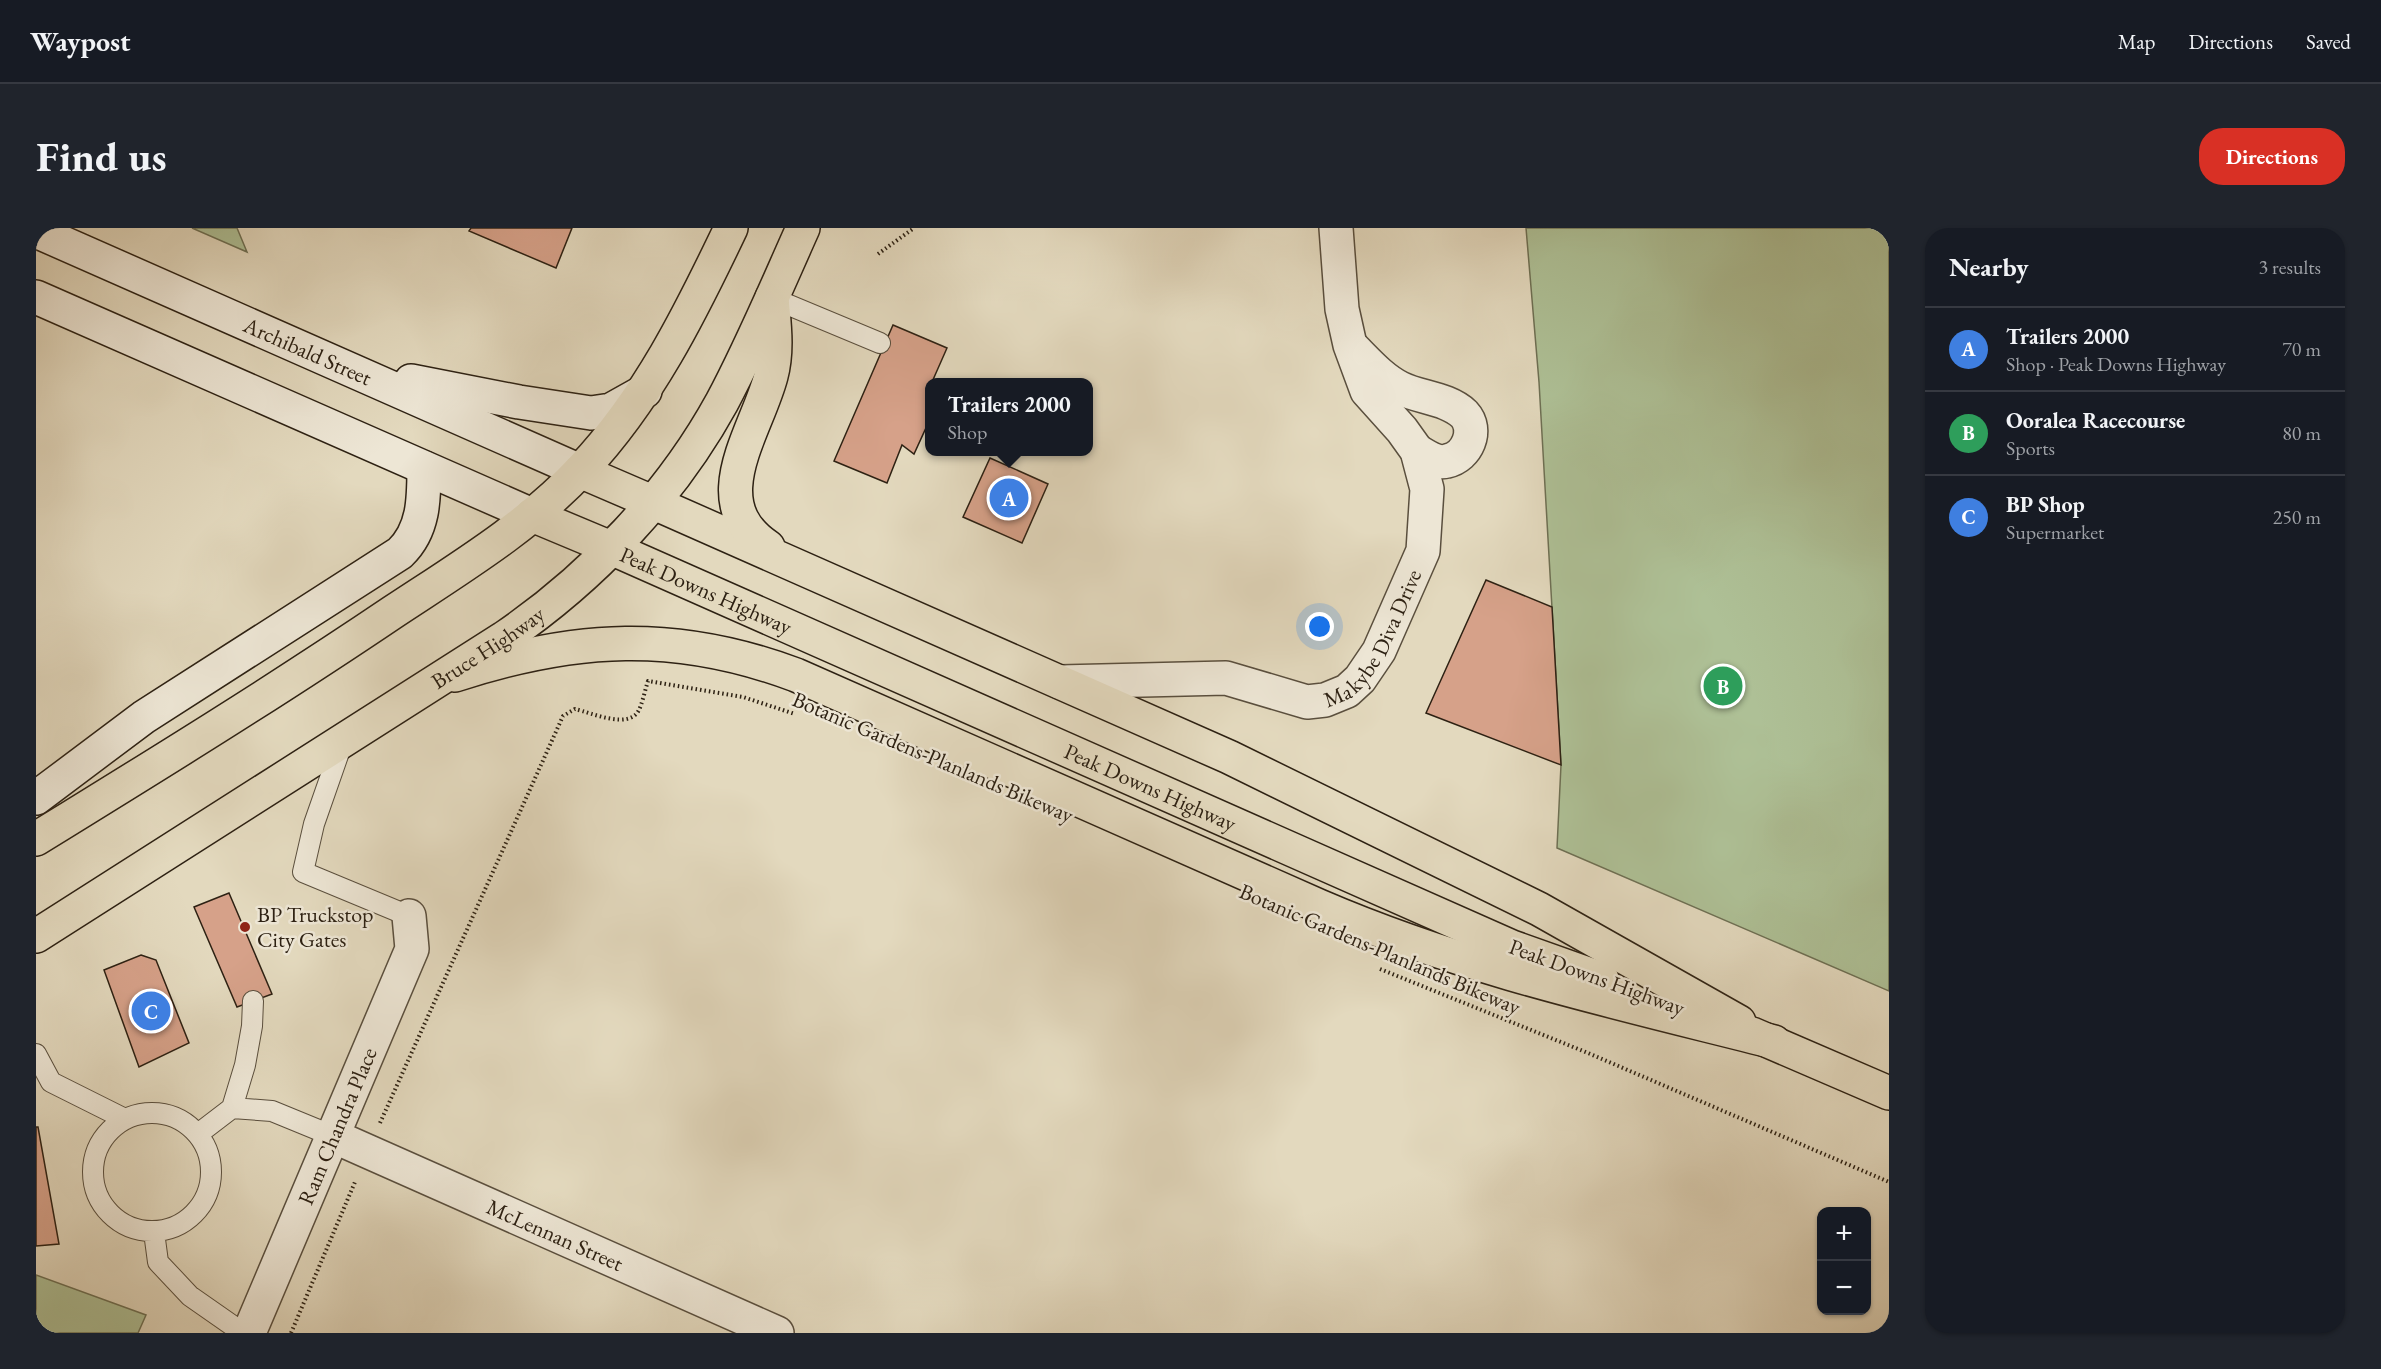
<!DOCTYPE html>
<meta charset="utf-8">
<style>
:root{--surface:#171b24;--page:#20242c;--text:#f1f3f6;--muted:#9ea1a6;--line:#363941;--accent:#d93025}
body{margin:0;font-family:"EB Garamond",serif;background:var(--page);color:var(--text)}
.controls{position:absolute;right:18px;bottom:18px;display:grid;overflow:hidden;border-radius:12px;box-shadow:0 2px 4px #0004}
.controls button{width:54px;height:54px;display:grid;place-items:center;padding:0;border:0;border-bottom:2px solid var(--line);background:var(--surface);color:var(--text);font:30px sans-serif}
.you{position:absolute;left:1284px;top:399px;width:21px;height:21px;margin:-15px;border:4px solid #fff;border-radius:50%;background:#1a73e8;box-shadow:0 0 0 9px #1a73e833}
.badge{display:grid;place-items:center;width:39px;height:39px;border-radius:50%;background:var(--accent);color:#fff;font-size:20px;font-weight:700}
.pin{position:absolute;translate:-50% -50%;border:3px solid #fff;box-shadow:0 2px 6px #0006}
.popup{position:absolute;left:889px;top:150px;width:168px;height:78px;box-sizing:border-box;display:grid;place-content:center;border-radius:12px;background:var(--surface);filter:drop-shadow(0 2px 4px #0005);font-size:20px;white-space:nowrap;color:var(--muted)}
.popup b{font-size:22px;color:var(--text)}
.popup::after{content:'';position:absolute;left:50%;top:100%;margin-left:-12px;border:12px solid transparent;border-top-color:var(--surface)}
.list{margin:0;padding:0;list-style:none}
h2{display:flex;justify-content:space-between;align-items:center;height:78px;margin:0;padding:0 24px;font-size:26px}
h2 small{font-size:20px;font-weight:400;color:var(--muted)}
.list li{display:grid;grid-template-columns:39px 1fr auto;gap:18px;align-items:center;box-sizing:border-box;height:84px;padding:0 24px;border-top:2px solid var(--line)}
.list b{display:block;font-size:22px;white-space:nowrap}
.list p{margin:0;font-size:20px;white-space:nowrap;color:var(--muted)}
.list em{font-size:20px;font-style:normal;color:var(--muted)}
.map{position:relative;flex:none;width:1853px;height:1105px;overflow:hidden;border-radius:24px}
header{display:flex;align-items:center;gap:36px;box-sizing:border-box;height:84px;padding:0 30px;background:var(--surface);border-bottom:2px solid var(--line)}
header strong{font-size:28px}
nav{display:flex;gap:33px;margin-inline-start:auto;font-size:21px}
.intro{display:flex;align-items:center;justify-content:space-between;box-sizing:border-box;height:144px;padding:0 36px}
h1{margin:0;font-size:42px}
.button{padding:15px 27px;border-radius:24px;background:var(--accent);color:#fff;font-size:21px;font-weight:700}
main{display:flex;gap:36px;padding:0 36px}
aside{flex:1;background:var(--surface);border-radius:24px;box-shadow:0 2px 4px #0004}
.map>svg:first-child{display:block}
</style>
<header>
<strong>Waypost</strong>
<nav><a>Map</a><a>Directions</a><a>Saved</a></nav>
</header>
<div class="intro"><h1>Find us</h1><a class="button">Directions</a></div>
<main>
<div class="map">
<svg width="1853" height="1105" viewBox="0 0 1853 1105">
<rect width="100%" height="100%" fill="#e3d9be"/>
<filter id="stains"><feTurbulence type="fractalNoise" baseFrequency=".00333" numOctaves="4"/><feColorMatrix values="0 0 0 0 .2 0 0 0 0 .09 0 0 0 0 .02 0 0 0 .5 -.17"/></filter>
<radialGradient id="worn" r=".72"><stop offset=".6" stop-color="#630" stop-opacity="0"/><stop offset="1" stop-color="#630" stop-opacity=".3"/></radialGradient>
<path fill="#aec096" stroke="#6e7054" stroke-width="1.5" d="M 156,0 L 201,0 L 211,24 Z
M 1490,0 L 1853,0 L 1853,763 L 1521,620 L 1525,537 L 1503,154 Z
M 0,1047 L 110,1087 L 102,1105 L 0,1105 Z"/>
<path fill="#d6a189" stroke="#2d2113" stroke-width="1.5" d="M 435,0 L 536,0 L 520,40 L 433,3 Z
M 857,97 L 911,120 L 896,154 L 894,154 L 894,191 L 878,226 L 866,217 L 851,255 L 798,233 Z
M 954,230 L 1012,256 L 986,315 L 927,289 Z
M 1450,352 L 1516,379 L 1525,537 L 1390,485 Z
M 193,665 L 236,766 L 201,779 L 158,679 Z
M 105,727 L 120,732 L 153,815 L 103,839 L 68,742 Z
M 0,899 L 2,899 L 23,1016 L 0,1018 Z"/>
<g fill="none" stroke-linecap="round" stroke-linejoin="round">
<g stroke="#5a4f3e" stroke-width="22">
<path id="lane" d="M 736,70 L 844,115
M 307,513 L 278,596 L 267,644 L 373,688
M 0,826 L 15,854 L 89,891
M 196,880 L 236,883 L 297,908
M57 944a59 59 0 1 1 118 0a59 59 0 1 1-118 0Z
M 162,906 L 196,880 L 209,837 L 216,798 L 217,773
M 118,1004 L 122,1034 L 154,1068 L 207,1105"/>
</g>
<g stroke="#5a4f3e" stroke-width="36">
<g id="street">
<path d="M 1318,121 C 1332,135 1346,151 1364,160 C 1384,170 1411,170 1428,186 C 1443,202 1431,229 1411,233 C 1400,236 1390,228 1381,223"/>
<path id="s1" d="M 1024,454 L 1190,450 L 1271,474 L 1289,472 L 1311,463 L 1324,451 L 1343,423 L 1387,323 L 1391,261 L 1381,223 L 1366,202 L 1331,163 L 1314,117 L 1306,81 L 1300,0"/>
<path id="s2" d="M 297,908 L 741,1105"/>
<path id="s3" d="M 213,1105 L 376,721 L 373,688"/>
</g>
</g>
<g stroke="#2d2113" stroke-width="36">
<g id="secondary">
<path id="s4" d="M 0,3 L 544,243"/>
<path d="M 0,69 L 496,287"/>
<path d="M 375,153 L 483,174 L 555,185 L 575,182 L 609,163"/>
<path d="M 0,570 L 108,489 L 364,325 C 388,302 388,271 388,240"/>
</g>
</g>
<g stroke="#2d2113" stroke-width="36">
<g id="primary">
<path d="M 616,274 L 1193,529 L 1503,681 L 1703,794"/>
<path d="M 732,319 C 665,274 720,205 735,148 C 742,122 738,95 736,70"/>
<path id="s5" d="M 575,320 L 1476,719 L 1566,751"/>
<path d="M 419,447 C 539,408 640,402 760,447 L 1283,678 C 1429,741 1584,775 1738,814"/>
<path d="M 1716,806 L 1853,865"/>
</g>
</g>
<g stroke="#2d2113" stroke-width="36">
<g id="highway">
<path d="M 544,243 L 616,274"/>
<path d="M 496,287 L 575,320"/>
<path d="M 0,611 C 120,537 240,463 357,384 C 422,341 492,299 546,241 C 612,171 654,86 695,0"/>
<path id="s6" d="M 0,708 L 468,410 C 556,350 635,267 686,174 C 716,118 741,58 767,0"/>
</g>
</g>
<path stroke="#2d2113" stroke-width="4" stroke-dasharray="1.5 3" stroke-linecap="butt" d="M 842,26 L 878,0
M 1344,741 L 1552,825 L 1853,954
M 344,895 L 527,488 L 539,481 C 556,485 593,502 603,482 C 607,473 609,462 612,453 L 707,469 L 759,486
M 255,1105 L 319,954"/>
<use href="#lane" stroke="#ede6d5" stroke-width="20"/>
<use href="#street" stroke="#ede6d5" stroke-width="33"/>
<use href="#secondary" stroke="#ede6d5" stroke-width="33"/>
<use href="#primary" stroke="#e3d9be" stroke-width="33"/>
<use href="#highway" stroke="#e3d9be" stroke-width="33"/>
</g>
<circle fill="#8f2418" stroke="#ede6d5" stroke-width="2" cx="209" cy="699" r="6"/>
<g text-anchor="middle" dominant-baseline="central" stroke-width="5" stroke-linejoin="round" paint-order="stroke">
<g font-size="22" fill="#2d2113" stroke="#ede6d5">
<text stroke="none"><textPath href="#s4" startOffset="297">Archibald Street</textPath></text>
<text stroke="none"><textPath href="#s5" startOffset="104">Peak Downs Highway</textPath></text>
<text stroke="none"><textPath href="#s1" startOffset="350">Makybe Diva Drive</textPath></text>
<text stroke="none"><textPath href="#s6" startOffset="536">Bruce Highway</textPath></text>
<text transform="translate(897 529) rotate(23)">Botanic Gardens-Planlands Bikeway</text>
<text stroke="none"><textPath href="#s5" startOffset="590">Peak Downs Highway</textPath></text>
<text transform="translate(1344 721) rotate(23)">Botanic Gardens-Planlands Bikeway</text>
<text transform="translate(1561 749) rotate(20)">Peak Downs Highway</text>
<text stroke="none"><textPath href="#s3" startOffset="225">Ram Chandra Place</textPath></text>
<text stroke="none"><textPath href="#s2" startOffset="243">McLennan Street</textPath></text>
</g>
<g font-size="22" fill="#2d2113" stroke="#ede6d5" text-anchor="start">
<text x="221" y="686">BP Truckstop<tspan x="221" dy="25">City Gates</tspan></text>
</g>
</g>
<rect width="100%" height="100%" filter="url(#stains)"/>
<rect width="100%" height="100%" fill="url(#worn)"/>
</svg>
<div class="controls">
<button>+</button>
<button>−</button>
</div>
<div class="you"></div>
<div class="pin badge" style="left:973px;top:270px;background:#3f7fe0">A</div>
<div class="popup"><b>Trailers 2000</b>Shop</div>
<div class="pin badge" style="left:1687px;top:458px;background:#2e9e5b">B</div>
<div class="pin badge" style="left:115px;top:783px;background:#3f7fe0">C</div>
</div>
<aside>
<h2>Nearby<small>3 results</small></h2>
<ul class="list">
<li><span class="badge" style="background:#3f7fe0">A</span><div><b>Trailers 2000</b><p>Shop · Peak Downs Highway</p></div><em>70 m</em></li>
<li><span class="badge" style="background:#2e9e5b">B</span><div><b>Ooralea Racecourse</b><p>Sports</p></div><em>80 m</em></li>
<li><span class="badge" style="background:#3f7fe0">C</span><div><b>BP Shop</b><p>Supermarket</p></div><em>250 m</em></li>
</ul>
</aside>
</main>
